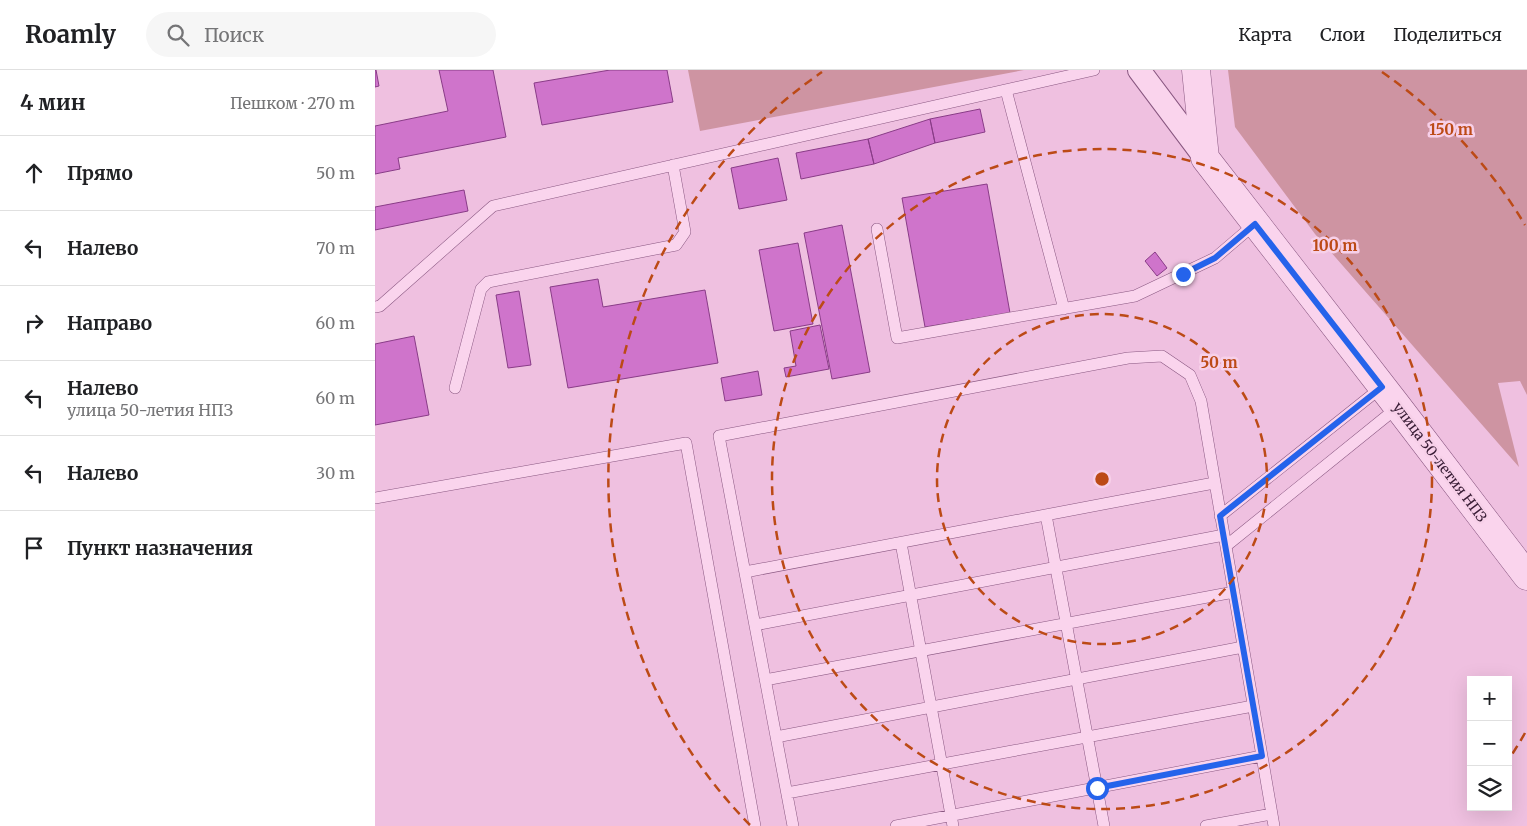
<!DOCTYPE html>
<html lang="ru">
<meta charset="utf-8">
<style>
:root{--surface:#fff;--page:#f6f6f6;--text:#202124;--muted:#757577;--line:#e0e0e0}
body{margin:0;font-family:Merriweather,serif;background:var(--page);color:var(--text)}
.controls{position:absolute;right:15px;bottom:15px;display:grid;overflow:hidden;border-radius:0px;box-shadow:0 5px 20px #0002}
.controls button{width:45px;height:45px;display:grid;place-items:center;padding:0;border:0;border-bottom:1px solid var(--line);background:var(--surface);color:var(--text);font:25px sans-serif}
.stop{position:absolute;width:15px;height:15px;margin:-11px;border:4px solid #2563eb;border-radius:50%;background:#fff}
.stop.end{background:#2563eb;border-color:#fff;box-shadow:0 1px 5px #0008}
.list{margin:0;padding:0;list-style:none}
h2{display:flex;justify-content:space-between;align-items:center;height:65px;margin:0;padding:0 20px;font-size:21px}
h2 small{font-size:16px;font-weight:400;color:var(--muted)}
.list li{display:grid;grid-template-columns:32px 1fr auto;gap:15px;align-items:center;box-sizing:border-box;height:75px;padding:0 20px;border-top:1px solid var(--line)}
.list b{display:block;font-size:19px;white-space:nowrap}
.list p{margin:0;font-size:16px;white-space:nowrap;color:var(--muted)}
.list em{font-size:16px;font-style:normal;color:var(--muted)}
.icon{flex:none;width:28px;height:28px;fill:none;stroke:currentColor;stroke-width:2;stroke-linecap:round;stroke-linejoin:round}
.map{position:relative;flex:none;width:1152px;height:756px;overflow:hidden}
header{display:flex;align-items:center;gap:30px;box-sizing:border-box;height:70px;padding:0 25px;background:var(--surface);border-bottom:1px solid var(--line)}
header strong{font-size:24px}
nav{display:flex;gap:28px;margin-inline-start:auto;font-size:18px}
.search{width:350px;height:45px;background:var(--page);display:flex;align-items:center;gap:12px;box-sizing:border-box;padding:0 18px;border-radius:28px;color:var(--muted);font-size:19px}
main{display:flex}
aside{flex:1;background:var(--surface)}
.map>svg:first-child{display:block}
</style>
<header>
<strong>Roamly</strong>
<div class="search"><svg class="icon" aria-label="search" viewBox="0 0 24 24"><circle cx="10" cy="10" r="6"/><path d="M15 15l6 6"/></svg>Поиск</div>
<nav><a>Карта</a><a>Слои</a><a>Поделиться</a></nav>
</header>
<main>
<aside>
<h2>4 мин<small>Пешком · 270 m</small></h2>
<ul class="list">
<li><svg class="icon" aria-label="ahead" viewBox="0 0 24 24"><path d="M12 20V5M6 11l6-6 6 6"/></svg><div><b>Прямо</b></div><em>50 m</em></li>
<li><svg class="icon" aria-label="left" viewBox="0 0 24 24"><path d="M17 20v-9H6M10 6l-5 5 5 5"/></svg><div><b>Налево</b></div><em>70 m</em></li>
<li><svg class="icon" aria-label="right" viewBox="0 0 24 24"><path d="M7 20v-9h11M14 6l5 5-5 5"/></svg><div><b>Направо</b></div><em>60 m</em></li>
<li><svg class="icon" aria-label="left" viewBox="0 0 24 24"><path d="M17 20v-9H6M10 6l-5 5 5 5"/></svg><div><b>Налево</b><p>улица 50-летия НПЗ</p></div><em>60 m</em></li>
<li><svg class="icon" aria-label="left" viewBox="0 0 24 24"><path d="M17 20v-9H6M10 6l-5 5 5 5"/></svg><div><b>Налево</b></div><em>30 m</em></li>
<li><svg class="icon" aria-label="arrive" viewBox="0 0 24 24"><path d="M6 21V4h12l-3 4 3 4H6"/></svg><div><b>Пункт назначения</b></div></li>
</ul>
</aside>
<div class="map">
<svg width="1152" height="756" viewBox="0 0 1152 756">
<rect width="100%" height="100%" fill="#efc0e0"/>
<path fill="#ce94a2" d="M 313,0 L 649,0 L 325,61 Z
M 853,0 L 1152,0 L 1152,325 L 1145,311 L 1123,313 L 1144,397 L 940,164 L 860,57 Z"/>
<path fill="#cf74cb" stroke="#893c87" d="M 0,0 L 1,0 L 4,16 L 0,17 Z
M 64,0 L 118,0 L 131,67 L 23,88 L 25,99 L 0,104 L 0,56 L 73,41 Z
M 235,0 L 292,0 L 298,32 L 167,55 L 159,13 Z
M 605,39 L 610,62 L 560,73 L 555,49 Z
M 555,49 L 560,73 L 499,94 L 493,69 Z
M 493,69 L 499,94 L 426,109 L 421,83 Z
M 403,88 L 412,130 L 364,139 L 356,98 Z
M 612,114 L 635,243 L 550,257 L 527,128 Z
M 89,120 L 93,141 L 0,160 L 0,137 Z
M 467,155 L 495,302 L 457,309 L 429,163 Z
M 423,173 L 438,254 L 399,261 L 384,180 Z
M 780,182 L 792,198 L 782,206 L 770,191 Z
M 223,209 L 228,237 L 330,220 L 343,293 L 193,318 L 175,217 Z
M 144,221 L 156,295 L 133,298 L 121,225 Z
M 445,255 L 454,299 L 411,307 L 409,298 L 421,296 L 415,261 Z
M 39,266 L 54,345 L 0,355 L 0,274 Z
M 383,301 L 387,325 L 350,331 L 346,308 Z"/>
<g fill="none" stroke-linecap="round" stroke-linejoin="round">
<g stroke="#895781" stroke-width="12">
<path id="service" d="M 631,20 L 689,239
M 502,159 L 522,268 L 760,226 L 840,188 L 881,153
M 0,237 L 5,236 L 118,136 L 719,0
M 80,318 L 106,219 L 113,212 L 301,175 L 310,162 L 298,95
M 0,428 L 311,373 L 380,756
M 671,445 L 729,756
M 845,446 L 1007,317
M 526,473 L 578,756
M 851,476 L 1023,337
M 370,502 L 839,413
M 380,555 L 849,465
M 390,610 L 859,522
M 401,667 L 868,577
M 412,723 L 878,636
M 418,756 L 344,366 L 753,288 L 787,286 L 815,305 L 826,331 L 899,756
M 521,756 L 887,686
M 831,756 L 897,744"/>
</g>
<g stroke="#895781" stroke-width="24">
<path id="minor" d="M 764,0 L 830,88"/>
</g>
<g stroke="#895781" stroke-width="29">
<path id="tertiary" d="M 821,0 L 830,88 L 1023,337 L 1152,506"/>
</g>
<use href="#service" stroke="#fad4ed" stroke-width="11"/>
<use href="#minor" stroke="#fad4ed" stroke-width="22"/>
<use href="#tertiary" stroke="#fad4ed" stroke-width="28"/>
</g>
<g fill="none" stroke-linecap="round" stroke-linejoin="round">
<path stroke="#2563eb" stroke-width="6" d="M 722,718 L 887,686 L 845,446 L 1007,317 L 880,154 L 840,188 L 808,204"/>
</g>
<g fill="none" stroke="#bc4a16" stroke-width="2.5" stroke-dasharray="9 6">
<circle cx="727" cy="409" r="165"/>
<circle cx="727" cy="409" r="330"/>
<path d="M1150 663A494 494 0 0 1 1134 689M375 755A494 494 0 0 1 447 2M1007 2A494 494 0 0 1 1150 155"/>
</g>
<g text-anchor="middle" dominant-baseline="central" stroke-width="5" stroke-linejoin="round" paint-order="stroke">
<g font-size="14" fill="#381c35" stroke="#f7d0e9">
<text transform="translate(1065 392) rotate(53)">улица 50-летия НПЗ</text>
</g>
</g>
<circle cx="727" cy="409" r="8" fill="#bc4a16" stroke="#f7d0e9" stroke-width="2.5"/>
<g font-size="15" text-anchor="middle" font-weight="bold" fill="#bc4a16" stroke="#f7d0e9" stroke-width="5" stroke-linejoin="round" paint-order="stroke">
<text x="1076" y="65">150 m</text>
<text x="960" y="181">100 m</text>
<text x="844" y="298">50 m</text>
</g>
</svg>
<div class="controls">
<button>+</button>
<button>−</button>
<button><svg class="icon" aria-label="layers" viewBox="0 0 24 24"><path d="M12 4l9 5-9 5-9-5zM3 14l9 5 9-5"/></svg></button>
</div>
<div class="stop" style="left:722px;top:718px"></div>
<div class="stop end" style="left:808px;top:204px"></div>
</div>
</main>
